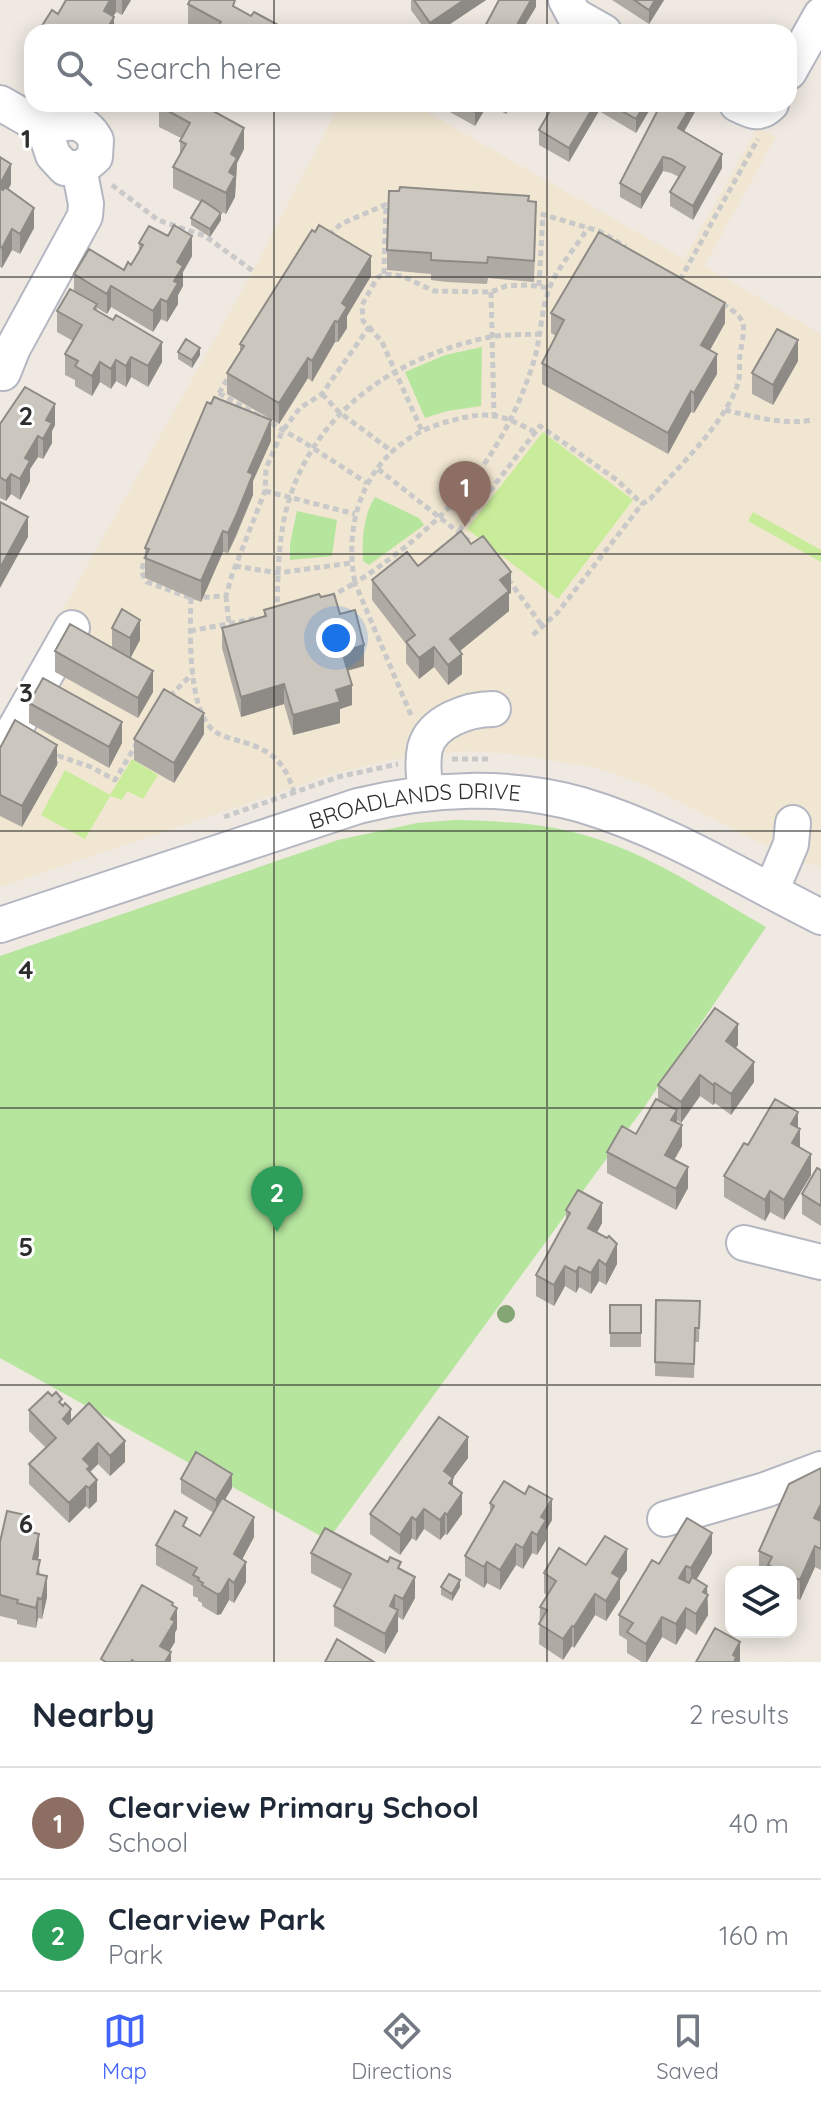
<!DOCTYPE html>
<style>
:root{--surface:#fff;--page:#f6f6f7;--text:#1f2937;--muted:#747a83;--line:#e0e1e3;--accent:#4264fb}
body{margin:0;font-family:Quicksand,sans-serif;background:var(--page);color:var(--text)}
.controls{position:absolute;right:24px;bottom:24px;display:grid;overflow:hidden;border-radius:16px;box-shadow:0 4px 20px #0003}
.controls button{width:72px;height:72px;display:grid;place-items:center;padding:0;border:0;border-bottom:2px solid var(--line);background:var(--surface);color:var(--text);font:40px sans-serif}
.you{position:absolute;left:336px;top:638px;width:28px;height:28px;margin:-20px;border:6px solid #fff;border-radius:50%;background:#1a73e8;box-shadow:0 0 0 12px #1a73e833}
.badge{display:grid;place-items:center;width:52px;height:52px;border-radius:50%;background:var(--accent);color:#fff;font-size:26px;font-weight:700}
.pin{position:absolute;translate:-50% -66px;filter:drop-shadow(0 2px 4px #0008)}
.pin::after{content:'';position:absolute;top:42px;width:28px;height:24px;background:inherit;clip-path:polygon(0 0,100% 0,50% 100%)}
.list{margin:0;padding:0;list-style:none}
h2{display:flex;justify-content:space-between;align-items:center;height:104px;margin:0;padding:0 32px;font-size:34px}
h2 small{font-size:26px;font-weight:400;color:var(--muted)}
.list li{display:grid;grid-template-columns:52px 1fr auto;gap:24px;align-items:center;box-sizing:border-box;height:112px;padding:0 32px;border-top:2px solid var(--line)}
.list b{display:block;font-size:30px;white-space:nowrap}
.list p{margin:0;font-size:26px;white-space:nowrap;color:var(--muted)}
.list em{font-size:26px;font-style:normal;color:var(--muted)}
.icon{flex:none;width:44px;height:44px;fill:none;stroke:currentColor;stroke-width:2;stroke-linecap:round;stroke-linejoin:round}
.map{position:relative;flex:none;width:821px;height:1662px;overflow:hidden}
.search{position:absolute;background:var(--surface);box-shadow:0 4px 20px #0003;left:24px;right:24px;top:24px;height:88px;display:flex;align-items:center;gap:20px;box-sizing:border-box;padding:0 28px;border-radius:24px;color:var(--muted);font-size:30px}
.sheet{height:328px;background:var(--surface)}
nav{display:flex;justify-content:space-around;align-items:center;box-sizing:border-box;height:112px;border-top:2px solid var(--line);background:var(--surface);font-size:22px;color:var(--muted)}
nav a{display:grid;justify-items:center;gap:4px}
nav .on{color:var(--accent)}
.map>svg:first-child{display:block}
</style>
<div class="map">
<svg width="821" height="1662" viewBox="0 0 821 1662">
<rect width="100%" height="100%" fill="#efe9e1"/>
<path fill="#f0e6d1" d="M 340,104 L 412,104 L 684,259 L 758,127 L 776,137 L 704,266 L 821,334 L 821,866 L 798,862 L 648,786 L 597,768 L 513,754 L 464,751 L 390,760 L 334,774 L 0,887 L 0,721 L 253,271 Z"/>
<path fill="#b6e59e" d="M 482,347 L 481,406 L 447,411 L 425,418 L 405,372 L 445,355 Z
M 375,497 L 419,518 L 424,525 L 369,565 L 363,561 C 362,540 363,516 375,497 Z
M 297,511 L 337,520 L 332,556 L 290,560 L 290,544 Z
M 455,820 C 498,821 543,823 584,835 C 649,853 708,894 766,927 L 645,1106 L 328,1540 L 0,1358 L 0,956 L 338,840 L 417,823 Z"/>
<path fill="#c9ec9a" d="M 543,432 L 633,500 L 558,599 L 467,529 Z
M 753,512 L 821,550 L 821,562 L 748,521 Z
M 132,759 L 158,775 L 143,799 L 127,791 L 122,800 L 110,796 L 85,839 L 41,815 L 65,770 L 110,795 Z"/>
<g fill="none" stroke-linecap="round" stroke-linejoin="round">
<g stroke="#b4b7c1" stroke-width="38">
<g id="minor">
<path d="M 566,0 L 574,15 L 604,32"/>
<path d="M 789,72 L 821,15"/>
<path d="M 0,103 L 44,128 C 66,122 83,116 96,140 L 95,157 L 82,168 L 65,168 L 53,155 L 44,128"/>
<path d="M 737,104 C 751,111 759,116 771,104"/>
<path d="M 3,373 L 13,348 L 85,216 L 86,204 L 79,168"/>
<path d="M 0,755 L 72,628"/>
<path d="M 426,793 C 424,778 422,763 425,748 C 432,721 469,709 493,709"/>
<path d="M 771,891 L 791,844 L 793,823"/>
<path id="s1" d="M 0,925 L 358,806 C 430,788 509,784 582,805 C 666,830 743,878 821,917"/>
<path d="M 744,1243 L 821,1262"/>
<path d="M 665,1519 L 765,1490 L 821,1469"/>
</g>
</g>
<path stroke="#c9c9c9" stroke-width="5" stroke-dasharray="6 4" stroke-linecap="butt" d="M 112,185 L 158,220 L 205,236 L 253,271
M 531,211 L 599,231 L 626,247
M 329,235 L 341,224 L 394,201
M 384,274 L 386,203
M 680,280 L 758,139
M 539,286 L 543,213
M 491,292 L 494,415
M 369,327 L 382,342 L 422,431
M 219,393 L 302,441 L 367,483
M 322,394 L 339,412 L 393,452
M 214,402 L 229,376
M 725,410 C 755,417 783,425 814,420
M 378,469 L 476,546
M 265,491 L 355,514
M 459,531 L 540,426 L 617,480 L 642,504
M 147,554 L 141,571 L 147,582 L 191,598 L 226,596 L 232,575 L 265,491 L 266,468 L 283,430 L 300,408 L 322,394 L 369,327 L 363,321 L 362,305 L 377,278 L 384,274 L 402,276 L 434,291 L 491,292 L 506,286 L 529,285 L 549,288
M 235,566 L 278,573 L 351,563
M 508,579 L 543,627
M 226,596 L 229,625
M 330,597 L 355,583 C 341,512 373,442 446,422 C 461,418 479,413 495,416 C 509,418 523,426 535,432
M 191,598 C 190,629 187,710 214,731 C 222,737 234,739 243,742 C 273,751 285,763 294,792
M 277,612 C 278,574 278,533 290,497 C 319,407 401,355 490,337 C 506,334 523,335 539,334
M 190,631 L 259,618
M 533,635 L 558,612 L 642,504 L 650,499 C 677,468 730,419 739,379 C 740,371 739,362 740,354 C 745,324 749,320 721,303
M 170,696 L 192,674
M 411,715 L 355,583 C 441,527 499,466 532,367 C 541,342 540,314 549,289 C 557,268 576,247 588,228
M 452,759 L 490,759
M 54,766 L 59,756 L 91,767 L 115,780 L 137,743
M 224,817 L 338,777 L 398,764"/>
<use href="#minor" stroke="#fff" stroke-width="34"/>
</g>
<circle fill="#84a574" cx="506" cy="1314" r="9"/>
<path fill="#afaba4" d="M 66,0 L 131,0 L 122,15 L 116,12 L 113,16 L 114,32 L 58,14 Z
M 411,0 L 486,0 L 438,32 L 427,32 L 411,10 Z
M 612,0 L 664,0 L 649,24 Z
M 188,4 L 236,7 L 251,16 L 291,32 L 202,32 L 188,24 Z
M 207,104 L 207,108 L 244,149 L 237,163 L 235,197 L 226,214 L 212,207 L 221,220 L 210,237 L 191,225 L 191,218 L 201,202 L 173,188 L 173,167 L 180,155 L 180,141 L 181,138 L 159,127 L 159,106 Z
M 448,104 L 511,104 L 506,114 L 488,104 L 475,126 L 448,111 Z
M 554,104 L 653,104 L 636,133 L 599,111 L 569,162 L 539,145 L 539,130 Z
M 697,104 L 697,108 L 684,132 L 722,168 L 693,220 L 670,206 L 670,192 L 679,177 L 671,173 L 663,171 L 641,209 L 620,197 L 620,183 Z
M 0,157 L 11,184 L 8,190 L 34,228 L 20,254 L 12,250 L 2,268 L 0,267 Z
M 529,201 L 536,222 L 534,282 L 488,278 L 487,284 L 447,282 L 431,280 L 431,274 L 387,270 L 387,250 Z
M 139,243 L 192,256 L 183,272 L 183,286 L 178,295 L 178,304 L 167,322 L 161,319 L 153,332 L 111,307 L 107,314 L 97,308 L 97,311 L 162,362 L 148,387 L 131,377 L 126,387 L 116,381 L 111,389 L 100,382 L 92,396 L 75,386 L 75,380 L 65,375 L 65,354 L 73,341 L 57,332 L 57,311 L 74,291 L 74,274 L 124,270 L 131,265 L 139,251 Z
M 371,276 L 347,316 L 347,328 L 338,342 L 335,342 L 312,382 L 308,378 L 279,424 L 227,394 L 227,373 L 240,351 L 240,344 Z
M 551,313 L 725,323 L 710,350 L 717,374 L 694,413 L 691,412 L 668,454 L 542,384 L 542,363 L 556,336 L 551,333 Z
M 178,352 L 200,355 L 192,368 L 178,359 Z
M 798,361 L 773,405 L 752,394 L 752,373 Z
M 0,424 L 55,425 L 52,431 L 52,443 L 43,459 L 38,457 L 30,469 L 30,481 L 20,500 L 11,494 L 6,501 L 0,498 Z
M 271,441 L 253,481 L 253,495 L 236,537 L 228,553 L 223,552 L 201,602 L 145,578 L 145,548 Z
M 418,566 L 511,593 L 509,594 L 509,611 L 460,651 L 462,674 L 448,685 L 434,667 L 419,679 L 406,663 L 406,644 L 372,600 L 372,580 Z
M 321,597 L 340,614 L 364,666 L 347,671 L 352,705 L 340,709 L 340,723 L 293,735 L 284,704 L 241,717 L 222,648 L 222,628 L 264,617 L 264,610 Z
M 112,628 L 140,640 L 130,658 L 153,692 L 138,718 L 55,672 L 55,651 L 112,648 Z
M 29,703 L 122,743 L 109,768 L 29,723 Z
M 204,734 L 174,783 L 134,760 L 134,739 Z
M 0,748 L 57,765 L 22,827 L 0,816 Z
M 738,1045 L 735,1048 L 754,1082 L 731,1115 L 715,1103 L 713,1105 L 700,1096 L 681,1123 L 677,1120 L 682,1146 L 674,1160 L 688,1188 L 676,1210 L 607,1173 L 607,1152 L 636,1134 L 658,1100 L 658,1085 Z
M 798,1128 L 800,1148 L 811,1175 L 784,1220 L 770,1212 L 765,1221 L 724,1197 L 724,1176 L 748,1145 Z
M 821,1170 L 821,1226 L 802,1214 L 802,1194 Z
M 566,1210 L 602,1223 L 597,1233 L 617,1264 L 606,1285 L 599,1281 L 591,1294 L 579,1287 L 576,1293 L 565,1286 L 554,1306 L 536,1296 L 536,1275 L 566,1220 Z
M 656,1300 L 700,1301 L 699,1342 L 695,1342 L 694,1378 L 655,1376 Z
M 610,1305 L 641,1305 L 641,1347 L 610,1347 Z
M 52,1396 L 62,1406 L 71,1420 L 125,1462 L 110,1476 L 98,1464 L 90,1472 L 97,1501 L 89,1509 L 86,1506 L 69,1523 L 29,1484 L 29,1464 L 46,1448 L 29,1431 L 29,1410 Z
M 468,1458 L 453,1478 L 453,1486 L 462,1514 L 447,1535 L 445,1534 L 440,1540 L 424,1529 L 416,1541 L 412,1538 L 400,1555 L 370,1534 L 370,1514 Z
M 821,1468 L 821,1570 L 815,1567 L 800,1600 L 791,1596 L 791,1572 L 759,1572 L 759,1551 Z
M 181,1479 L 232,1488 L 225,1500 L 254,1537 L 242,1559 L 246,1582 L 234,1603 L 229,1600 L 221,1614 L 217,1615 L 202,1606 L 202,1603 L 198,1601 L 198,1598 L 193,1596 L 193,1586 L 156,1565 L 156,1545 L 187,1529 L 200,1536 L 214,1513 L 181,1493 Z
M 490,1503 L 552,1520 L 546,1530 L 546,1540 L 537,1555 L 532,1553 L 523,1569 L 516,1565 L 500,1590 L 487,1583 L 484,1588 L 465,1576 L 465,1556 L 490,1513 Z
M 30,1532 L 39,1554 L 38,1560 L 40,1575 L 47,1597 L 42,1619 L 38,1618 L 36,1628 L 17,1624 L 17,1620 L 0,1616 L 0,1542 Z
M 311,1553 L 401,1570 L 415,1598 L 403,1620 L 398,1617 L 398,1631 L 385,1654 L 334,1626 L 334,1606 L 343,1590 L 311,1573 Z
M 712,1553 L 696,1580 L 707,1586 L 708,1615 L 696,1635 L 686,1628 L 676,1645 L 662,1637 L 647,1662 L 642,1662 L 627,1653 L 627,1640 L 619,1635 L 619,1615 L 659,1564 Z
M 586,1565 L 627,1570 L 620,1580 L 620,1599 L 606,1621 L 595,1615 L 574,1648 L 572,1646 L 563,1660 L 539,1644 L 540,1607 L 547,1596 L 544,1593 L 544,1573 Z
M 441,1587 L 460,1587 L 452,1601 L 441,1595 Z"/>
<path fill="#8e8b86" d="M 110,0 L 116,0 L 116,12 L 104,31 L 104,11 Z
M 122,0 L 131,0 L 122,15 Z
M 464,0 L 486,0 L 438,32 L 430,32 L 430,23 Z
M 531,0 L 536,0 L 536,7 L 521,32 L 518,23 Z
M 655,0 L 664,0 L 649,24 L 649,10 Z
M 114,17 L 114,32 L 105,32 Z
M 480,104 L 488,104 L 475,126 L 475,112 Z
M 506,104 L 511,104 L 506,114 Z
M 595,104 L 599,104 L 599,111 L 569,162 L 569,148 Z
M 645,104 L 653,104 L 636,133 L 636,119 Z
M 692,104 L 697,104 L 697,108 L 678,142 L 678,128 Z
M 244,128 L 244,149 L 237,163 L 235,197 L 226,214 L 226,193 L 231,154 Z
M 722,154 L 722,168 L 693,220 L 693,206 Z
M 663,157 L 663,171 L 641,209 L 641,195 Z
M 11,164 L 11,184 L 0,204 L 0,184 Z
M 34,208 L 34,228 L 20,254 L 20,234 Z
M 221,213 L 221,220 L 210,237 L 210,229 Z
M 12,229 L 12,250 L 2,268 L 2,248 Z
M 192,236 L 192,256 L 183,272 L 183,286 L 178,295 L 178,304 L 167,322 L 167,302 L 177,262 Z
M 371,256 L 371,276 L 347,316 L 347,328 L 338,342 L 338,322 L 342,303 Z
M 111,286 L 111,307 L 107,314 L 107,294 Z
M 161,299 L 161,319 L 153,332 L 153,311 Z
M 725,303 L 725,323 L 701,366 L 701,345 Z
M 335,321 L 335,342 L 312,382 L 312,361 Z
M 798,340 L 798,361 L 773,405 L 773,385 Z
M 162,342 L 162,362 L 148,387 L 148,366 Z
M 200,348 L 200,355 L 192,368 L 192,360 Z
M 717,354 L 717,374 L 694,413 L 694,393 Z
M 131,357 L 131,377 L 126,387 L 126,366 Z
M 308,358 L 308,378 L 279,424 L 279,403 Z
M 116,360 L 116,381 L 111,389 L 111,369 Z
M 100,362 L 100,382 L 92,396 L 92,376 Z
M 691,391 L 691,412 L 668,454 L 668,433 Z
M 55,404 L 55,425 L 52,431 L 52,443 L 43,459 L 43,439 L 46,420 Z
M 271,420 L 271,441 L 253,481 L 253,495 L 228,553 L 228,533 L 248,472 Z
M 38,436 L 38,457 L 30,469 L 30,481 L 20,500 L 20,479 L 25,458 Z
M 11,474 L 11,494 L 6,501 L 6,481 Z
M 28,517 L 28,537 L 0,588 L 0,568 Z
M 223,531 L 223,552 L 201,602 L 201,581 Z
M 511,572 L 511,593 L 509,594 L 509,611 L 450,659 L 450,639 L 500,580 Z
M 140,620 L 140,640 L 130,659 L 130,638 Z
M 364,645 L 364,666 L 342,672 L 342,652 Z
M 434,647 L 434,667 L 419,679 L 419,658 Z
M 462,654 L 462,674 L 448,685 L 448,665 Z
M 153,671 L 153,692 L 138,718 L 138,698 Z
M 284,684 L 284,704 L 241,717 L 241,697 Z
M 352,685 L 352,705 L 340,709 L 340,723 L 293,735 L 293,715 L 336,690 Z
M 204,713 L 204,734 L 174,783 L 174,763 Z
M 122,722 L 122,743 L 109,768 L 109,747 Z
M 57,745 L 57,765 L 22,827 L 22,806 Z
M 738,1024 L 738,1045 L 726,1062 L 726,1041 Z
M 754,1062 L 754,1082 L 731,1115 L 731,1094 Z
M 700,1075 L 700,1096 L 681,1123 L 681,1102 Z
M 715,1083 L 715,1103 L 713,1105 L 713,1085 Z
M 677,1110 L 677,1131 L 671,1120 Z
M 798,1112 L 798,1133 L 800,1129 L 800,1150 L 792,1164 L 791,1124 Z
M 682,1125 L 682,1146 L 665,1176 L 665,1155 Z
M 811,1154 L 811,1175 L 784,1220 L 784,1200 Z
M 688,1167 L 688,1188 L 676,1210 L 676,1189 Z
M 770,1191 L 770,1212 L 765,1221 L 765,1200 Z
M 602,1203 L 602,1223 L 588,1248 L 588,1228 Z
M 617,1244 L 617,1264 L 606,1285 L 606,1265 Z
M 599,1260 L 599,1281 L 591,1294 L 591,1273 Z
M 565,1266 L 565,1286 L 554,1306 L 554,1285 Z
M 579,1267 L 579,1287 L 576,1293 L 576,1272 Z
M 71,1409 L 71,1430 L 63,1419 Z
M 468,1437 L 468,1458 L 453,1478 L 453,1498 L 444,1471 Z
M 125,1441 L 125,1462 L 110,1476 L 110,1456 Z
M 98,1443 L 98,1464 L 90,1472 L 90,1487 L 83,1459 Z
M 232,1474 L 232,1488 L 216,1514 L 216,1500 Z
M 97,1480 L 97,1501 L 89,1509 L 89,1488 Z
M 86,1486 L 86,1506 L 69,1523 L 69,1503 Z
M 462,1493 L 462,1514 L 447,1535 L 447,1515 Z
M 552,1499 L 552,1520 L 546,1530 L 546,1540 L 537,1555 L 537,1535 L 541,1517 Z
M 821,1504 L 821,1525 L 814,1518 Z
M 424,1509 L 424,1529 L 416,1541 L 416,1520 Z
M 445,1513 L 445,1534 L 440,1540 L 440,1520 Z
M 254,1517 L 254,1537 L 234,1575 L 234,1554 Z
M 412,1517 L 412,1538 L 400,1555 L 400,1535 Z
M 532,1532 L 532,1553 L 523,1569 L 523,1548 Z
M 712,1533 L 712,1553 L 691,1589 L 691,1568 Z
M 39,1534 L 39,1554 L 33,1579 L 33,1559 Z
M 516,1544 L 516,1565 L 500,1590 L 500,1570 Z
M 815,1546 L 815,1567 L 800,1600 L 800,1580 Z
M 627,1549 L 627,1570 L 620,1580 L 620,1599 L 606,1621 L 606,1601 L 612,1573 Z
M 246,1562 L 246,1582 L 234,1603 L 234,1583 Z
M 487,1562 L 487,1583 L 484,1588 L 484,1567 Z
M 686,1566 L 686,1586 L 679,1578 Z
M 47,1576 L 47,1597 L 42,1619 L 42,1599 Z
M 415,1577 L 415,1598 L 403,1620 L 403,1599 Z
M 229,1579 L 229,1600 L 221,1614 L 217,1615 L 217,1594 Z
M 460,1580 L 460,1587 L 452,1601 L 452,1594 Z
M 707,1586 L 708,1615 L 696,1635 L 696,1614 L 703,1592 Z
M 595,1594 L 595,1615 L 574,1648 L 574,1627 Z
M 395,1595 L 395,1615 L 398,1610 L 398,1631 L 385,1654 L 385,1634 L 390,1606 Z
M 38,1598 L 38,1618 L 36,1628 L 36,1608 Z
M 173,1603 L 173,1615 L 177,1608 L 177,1629 L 175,1633 L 175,1642 L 163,1662 L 160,1646 Z
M 686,1608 L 686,1628 L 676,1645 L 676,1624 Z
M 662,1617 L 662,1637 L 647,1662 L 646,1662 L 646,1644 Z
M 572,1626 L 572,1646 L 563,1660 L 563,1639 Z
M 740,1642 L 740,1662 L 733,1662 L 733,1655 Z
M 171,1652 L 171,1662 L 165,1662 Z"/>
<path fill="#cbc7bf" stroke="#8e8b86" stroke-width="2" d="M 66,0 L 110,0 L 104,11 L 114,17 L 105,32 L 38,32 L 52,10 L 58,14 Z
M 190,0 L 235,0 L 233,6 L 251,16 L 254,12 L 291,32 L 215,32 L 221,22 L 188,4 Z
M 414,0 L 464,0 L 430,23 Z
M 499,0 L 531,0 L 518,23 L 521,24 L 520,27 L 530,32 L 482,32 Z
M 634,0 L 655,0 L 649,10 Z
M 161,104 L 205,104 L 204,106 L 244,128 L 231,154 L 237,158 L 229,172 L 235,176 L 226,193 L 173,167 L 186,144 L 180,141 L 190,123 L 159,106 Z
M 460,104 L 480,104 L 475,112 Z
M 554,104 L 595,104 L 569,148 L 539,130 Z
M 610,104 L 645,104 L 636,119 Z
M 661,104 L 692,104 L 678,128 L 722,154 L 693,206 L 670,192 L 685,167 L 671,159 L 663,157 L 641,195 L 620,183 Z
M 0,157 L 11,164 L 0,184 Z
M 5,187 L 34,208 L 20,234 L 12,229 L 2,248 L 0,246 L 0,188 L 3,190 Z
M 400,187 L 529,196 L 528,201 L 536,202 L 534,261 L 488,257 L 487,263 L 447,261 L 431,260 L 431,253 L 387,250 L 389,191 L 399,191 Z
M 202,200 L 221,213 L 210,229 L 191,218 Z
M 174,225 L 192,236 L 177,262 L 183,266 L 174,281 L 178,283 L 167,302 L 161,299 L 153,311 L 111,286 L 107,294 L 74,274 L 89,249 L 124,270 L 128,262 L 131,265 L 143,245 L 139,243 L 149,226 L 168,236 Z
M 319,225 L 371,256 L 342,303 L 347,307 L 338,322 L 335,321 L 312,361 L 308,358 L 279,403 L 227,373 L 244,346 L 240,344 L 312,230 L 315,232 Z
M 599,232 L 725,303 L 701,345 L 717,354 L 694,393 L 691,391 L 668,433 L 542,363 L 564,320 L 551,313 Z
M 70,289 L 97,304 L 94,309 L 113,320 L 116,315 L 162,342 L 148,366 L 131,357 L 126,366 L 116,360 L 111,369 L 100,362 L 92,376 L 75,366 L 78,361 L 65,354 L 82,325 L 57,311 Z
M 777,329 L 798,340 L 773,385 L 752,373 Z
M 186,339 L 200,348 L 192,360 L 178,352 Z
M 25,387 L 55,404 L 46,420 L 52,423 L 43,439 L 38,436 L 25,458 L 30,461 L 20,479 L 11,474 L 6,481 L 0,477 L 0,424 Z
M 214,397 L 271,420 L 248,472 L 253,474 L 236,516 L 228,533 L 223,531 L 201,581 L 145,558 L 149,549 L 145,548 L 207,402 L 211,404 Z
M 0,502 L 28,517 L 0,568 Z
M 461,531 L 471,544 L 483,536 L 511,572 L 500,580 L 509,591 L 450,639 L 462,654 L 448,665 L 434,647 L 419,658 L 406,642 L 415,635 L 372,580 L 407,552 L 418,566 Z
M 319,594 L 321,597 L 334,594 L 340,614 L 355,610 L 364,645 L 342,652 L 352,685 L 336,690 L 340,702 L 293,715 L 284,684 L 241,697 L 222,628 L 266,616 L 264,610 Z
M 122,609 L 140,620 L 130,638 L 112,628 Z
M 70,624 L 153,671 L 138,698 L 55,651 Z
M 43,678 L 122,722 L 109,747 L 29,703 Z
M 164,689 L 204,713 L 174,763 L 134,739 Z
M 15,720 L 57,745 L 22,806 L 0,795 L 0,748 Z
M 715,1008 L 738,1024 L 726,1041 L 754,1062 L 731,1094 L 715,1083 L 713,1085 L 700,1075 L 681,1102 L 658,1085 Z
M 656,1099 L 677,1110 L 671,1120 L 682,1125 L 665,1155 L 688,1167 L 676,1189 L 607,1152 L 622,1126 L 636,1134 Z
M 775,1099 L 798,1112 L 791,1124 L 800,1129 L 792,1143 L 811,1154 L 784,1200 L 770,1191 L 765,1200 L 724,1176 L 744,1143 L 748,1145 Z
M 817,1168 L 821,1170 L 821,1206 L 802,1194 Z
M 578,1190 L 602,1203 L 588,1228 L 607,1238 L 609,1236 L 617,1244 L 606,1265 L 599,1260 L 591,1273 L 579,1267 L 576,1272 L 565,1266 L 554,1285 L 536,1275 L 570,1213 L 566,1210 Z
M 656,1300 L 700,1301 L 699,1328 L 695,1328 L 694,1364 L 655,1362 Z
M 610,1305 L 641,1305 L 641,1333 L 610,1333 Z
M 48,1392 L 52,1396 L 56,1392 L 62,1399 L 59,1402 L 63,1406 L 65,1403 L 71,1409 L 63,1419 L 68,1424 L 89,1403 L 125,1441 L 110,1456 L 98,1443 L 83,1459 L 90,1466 L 87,1469 L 97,1480 L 89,1488 L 86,1486 L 69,1503 L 29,1464 L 56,1438 L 29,1410 Z
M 439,1417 L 468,1437 L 444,1471 L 453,1478 L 449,1483 L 462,1493 L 447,1515 L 445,1513 L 440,1520 L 424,1509 L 416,1520 L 412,1517 L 400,1535 L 370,1514 Z
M 196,1452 L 232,1474 L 216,1500 L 181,1479 Z
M 821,1468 L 821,1504 L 814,1518 L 821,1521 L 821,1549 L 815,1546 L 800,1580 L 791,1576 L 791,1572 L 783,1572 L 768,1565 L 772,1557 L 759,1551 L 789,1484 Z
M 504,1481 L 525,1494 L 529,1486 L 552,1499 L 541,1517 L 546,1520 L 537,1535 L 532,1532 L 523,1548 L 516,1544 L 500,1570 L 487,1562 L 484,1567 L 465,1556 L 494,1506 L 490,1503 Z
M 222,1498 L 254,1517 L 234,1554 L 246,1562 L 234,1583 L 229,1579 L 221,1593 L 217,1594 L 202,1585 L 203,1583 L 198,1580 L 199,1578 L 193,1575 L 197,1568 L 156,1545 L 175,1511 L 187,1518 L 183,1526 L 200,1536 Z
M 7,1511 L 30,1516 L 27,1531 L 39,1534 L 33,1559 L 40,1560 L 37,1574 L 47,1576 L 42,1599 L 38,1598 L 36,1608 L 17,1603 L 18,1600 L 0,1595 L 0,1542 Z
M 687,1518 L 712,1533 L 691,1568 L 686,1566 L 679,1578 L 689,1583 L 692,1577 L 707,1586 L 703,1592 L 708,1595 L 696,1614 L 686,1608 L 676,1624 L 662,1617 L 646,1644 L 627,1632 L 633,1623 L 619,1615 L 652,1560 L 659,1564 Z
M 325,1528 L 388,1562 L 390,1557 L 401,1562 L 398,1568 L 415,1577 L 403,1599 L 395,1595 L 390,1606 L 398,1610 L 385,1634 L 334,1606 L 351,1574 L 311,1553 Z
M 605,1536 L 627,1549 L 612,1573 L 620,1578 L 606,1601 L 595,1594 L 574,1627 L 572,1626 L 563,1639 L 539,1624 L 547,1610 L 540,1607 L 556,1581 L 544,1573 L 559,1548 L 586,1565 Z
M 449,1574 L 460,1580 L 452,1594 L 441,1587 Z
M 142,1585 L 173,1603 L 172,1605 L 177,1608 L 171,1619 L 175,1621 L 160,1646 L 171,1652 L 165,1662 L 135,1662 L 132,1660 L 131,1662 L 106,1662 L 101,1659 Z
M 715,1628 L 740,1642 L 733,1655 L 736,1657 L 734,1662 L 696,1662 Z
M 337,1639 L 374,1662 L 325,1662 Z"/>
<path fill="none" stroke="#2e2e2e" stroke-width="2" stroke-opacity="0.55" d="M 274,0 L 274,32M 547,0 L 547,32M 274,104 L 274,1662M 547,104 L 547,1662M 0,277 L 821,277M 0,554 L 821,554M 0,831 L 821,831M 0,1108 L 821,1108M 0,1385 L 821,1385"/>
<g text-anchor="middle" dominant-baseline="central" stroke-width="6" stroke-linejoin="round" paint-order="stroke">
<g font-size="22" fill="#2e2e2e" stroke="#fff">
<text stroke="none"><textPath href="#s1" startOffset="434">BROADLANDS DRIVE</textPath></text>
</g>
</g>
<g font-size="26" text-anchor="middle" font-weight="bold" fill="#2e2e2e" stroke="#fff" stroke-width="6" stroke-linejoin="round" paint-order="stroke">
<text x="26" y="148">1</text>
<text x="26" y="425">2</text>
<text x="26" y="702">3</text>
<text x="26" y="979">4</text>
<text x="26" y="1256">5</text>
<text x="26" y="1533">6</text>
</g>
</svg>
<div class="controls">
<button><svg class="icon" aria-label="layers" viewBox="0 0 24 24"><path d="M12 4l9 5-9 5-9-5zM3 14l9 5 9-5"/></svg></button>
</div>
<div class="you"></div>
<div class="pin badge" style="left:465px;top:527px;background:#8d6e63">1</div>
<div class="pin badge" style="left:277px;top:1232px;background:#2e9e5b">2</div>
<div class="search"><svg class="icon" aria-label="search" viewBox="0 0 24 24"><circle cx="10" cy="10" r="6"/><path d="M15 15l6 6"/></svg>Search here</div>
</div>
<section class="sheet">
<h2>Nearby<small>2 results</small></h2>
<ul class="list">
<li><span class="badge" style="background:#8d6e63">1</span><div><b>Clearview Primary School</b><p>School</p></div><em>40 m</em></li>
<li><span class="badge" style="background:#2e9e5b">2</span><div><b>Clearview Park</b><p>Park</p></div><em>160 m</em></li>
</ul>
</section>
<nav>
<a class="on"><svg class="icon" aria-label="map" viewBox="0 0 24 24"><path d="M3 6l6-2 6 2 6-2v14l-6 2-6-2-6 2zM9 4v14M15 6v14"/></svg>Map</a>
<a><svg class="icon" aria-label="directions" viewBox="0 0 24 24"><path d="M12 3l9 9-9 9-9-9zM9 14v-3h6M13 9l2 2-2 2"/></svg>Directions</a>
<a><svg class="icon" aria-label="saved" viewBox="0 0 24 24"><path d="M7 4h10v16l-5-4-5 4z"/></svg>Saved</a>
</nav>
